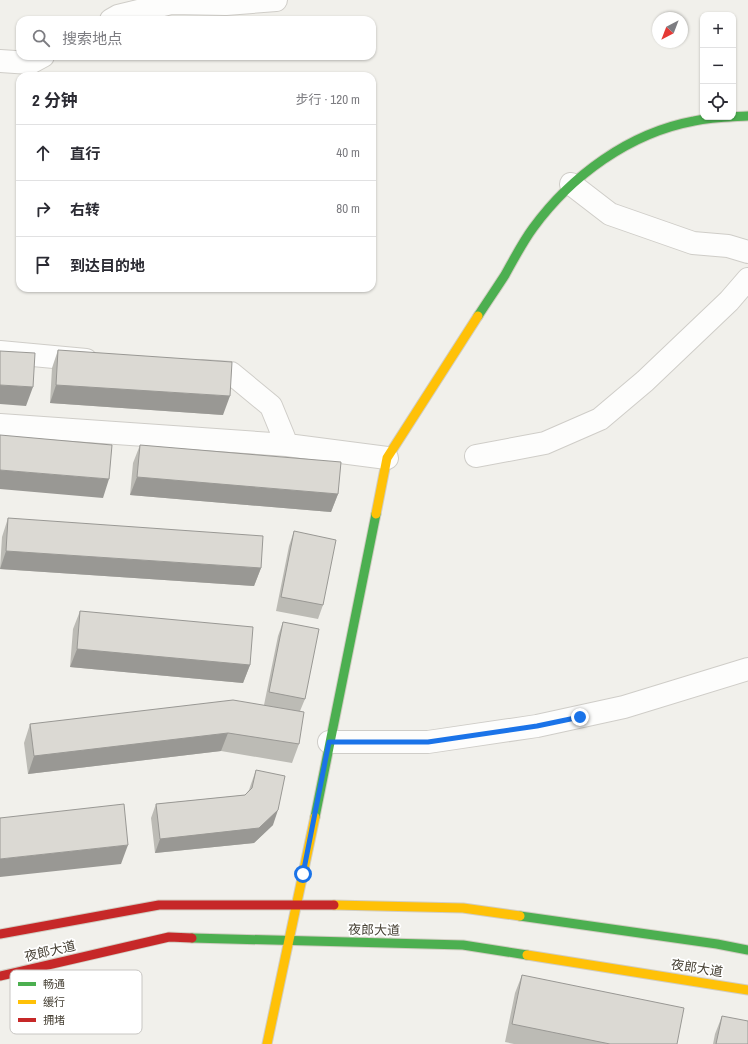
<!DOCTYPE html>
<html lang="zh">
<meta charset="utf-8">
<style>
:root{--surface:#fff;--page:#f2f2f3;--text:#2b2b33;--muted:#7c7c81;--line:#e1e1e2}
body{margin:0;font-family:"Archivo Narrow","Noto Sans SC",sans-serif;background:var(--page);color:var(--text)}
.controls{position:absolute;right:12px;top:12px;display:grid;overflow:hidden;border-radius:8px;box-shadow:0 1px 3px #0004}
.controls button{width:36px;height:36px;display:grid;place-items:center;padding:0;border:0;border-bottom:1px solid var(--line);background:var(--surface);color:var(--text);font:20px sans-serif}
.compass{position:absolute;left:652px;top:12px;width:36px;height:36px;border-radius:50%;background:var(--surface);box-shadow:0 1px 3px #0004;rotate:222deg}
.stop{position:absolute;width:12px;height:12px;margin:-9px;border:3px solid #1a73e8;border-radius:50%;background:#fff}
.stop.end{background:#1a73e8;border-color:#fff;box-shadow:0 1px 4px #0008}
.list{margin:0;padding:0;list-style:none}
h2{display:flex;justify-content:space-between;align-items:center;height:52px;margin:0;padding:0 16px;font-size:17px}
h2 small{font-size:13px;font-weight:400;color:var(--muted)}
.list li{display:grid;grid-template-columns:26px 1fr auto;gap:12px;align-items:center;box-sizing:border-box;height:56px;padding:0 16px;border-top:1px solid var(--line)}
.list b{display:block;font-size:15px;white-space:nowrap}
.list em{font-size:13px;font-style:normal;color:var(--muted)}
.icon{flex:none;width:22px;height:22px;fill:none;stroke:currentColor;stroke-width:2;stroke-linecap:round;stroke-linejoin:round}
.map{position:relative;flex:none;width:748px;height:1044px;overflow:hidden}
.search{position:absolute;background:var(--surface);box-shadow:0 1px 3px #0004;left:16px;top:16px;width:360px;height:44px;display:flex;align-items:center;gap:10px;box-sizing:border-box;padding:0 14px;border-radius:12px;color:var(--muted);font-size:15px}
.panel{position:absolute;background:var(--surface);box-shadow:0 1px 3px #0004;left:16px;top:72px;width:360px;height:220px;border-radius:12px}
.map>svg:first-child{display:block}
</style>
<div class="map">
<svg width="748" height="1044" viewBox="0 0 748 1044">
<rect width="100%" height="100%" fill="#f1f0eb"/>
<g fill="none" stroke-linecap="round" stroke-linejoin="round">
<g stroke="#cfcdc8" stroke-width="24">
<path id="street" d="M 111,20 L 118,16 L 171,3 L 226,4 L 276,0
M 0,61 L 30,63 L 43,56
M 571,184 L 610,214 L 693,243 L 728,246 L 748,252
M 0,352 L 86,360
M 202,371 L 231,373 L 271,406 L 287,445
M 0,425 L 287,445 L 387,458
M 476,456 L 545,443 L 600,419 L 645,381 L 729,301 L 748,279
M 329,742 L 428,742 L 537,726 L 624,707 L 748,669"/>
</g>
<g stroke="#d1cdc2" stroke-width="11">
<path id="fast" d="M 478,316 C 487,302 496,289 505,275 C 514,259 522,243 533,228 C 571,176 629,133 694,121 C 712,117 730,117 748,116
M 315,817 L 376,514
M 520,916 L 717,944 L 748,950
M 192,938 L 463,945 L 527,955"/>
</g>
<g stroke="#d1cdc2" stroke-width="11">
<path id="slow" d="M 376,514 L 387,458 L 478,316
M 334,905 L 463,908 L 520,916
M 527,955 L 748,990
M 267,1044 L 315,817"/>
</g>
<g stroke="#d1cdc2" stroke-width="11">
<path id="jam" d="M 0,934 L 159,905 L 334,905
M 0,976 L 169,937 L 192,938"/>
</g>
<use href="#street" stroke="#fdfdfc" stroke-width="22"/>
<use href="#fast" stroke="#4caf50" stroke-width="9"/>
<use href="#slow" stroke="#ffc107" stroke-width="9"/>
<use href="#jam" stroke="#c62828" stroke-width="9"/>
</g>
<path fill="#bcbbb5" d="M 58,350 L 223,415 L 50,403 L 52,368 Z
M 140,445 L 338,494 L 331,512 L 130,495 L 133,463 Z
M 8,518 L 261,568 L 254,586 L 0,569 L 2,537 Z
M 294,531 L 323,605 L 318,619 L 276,611 L 289,546 Z
M 80,611 L 250,665 L 243,683 L 70,667 L 73,629 Z
M 283,622 L 305,699 L 300,711 L 299,744 L 292,763 L 221,751 L 28,774 L 24,743 L 30,724 L 264,705 L 278,636 Z
M 256,770 L 273,825 L 254,843 L 155,853 L 151,818 L 156,804 L 245,795 L 249,790 L 251,784 Z
M 522,975 L 677,1044 L 514,1044 L 505,1042 L 515,993 Z
M 722,1016 L 748,1044 L 713,1044 L 715,1034 Z"/>
<path fill="#999894" d="M 0,385 L 33,387 L 26,406 L 0,404 Z
M 56,385 L 230,396 L 223,415 L 50,403 Z
M 0,470 L 109,479 L 103,498 L 0,489 Z
M 137,477 L 338,494 L 331,512 L 130,495 Z
M 6,551 L 261,568 L 254,586 L 0,569 Z
M 77,649 L 250,665 L 243,683 L 70,667 Z
M 228,733 L 221,751 L 28,774 L 34,756 Z
M 278,810 L 273,825 L 254,843 L 155,853 L 160,839 Z
M 128,845 L 121,864 L 0,877 L 0,859 Z"/>
<path fill="#dbd9d3" stroke="#999894" d="M 58,350 L 232,362 L 230,396 L 56,385 Z
M 0,351 L 35,353 L 33,387 L 0,385 Z
M 0,435 L 112,445 L 109,479 L 0,470 Z
M 140,445 L 341,462 L 338,494 L 137,477 Z
M 8,518 L 263,536 L 261,568 L 6,551 Z
M 294,531 L 336,540 L 323,605 L 281,597 Z
M 80,611 L 253,627 L 250,665 L 77,649 Z
M 283,622 L 319,629 L 305,699 L 269,692 Z
M 233,700 L 304,712 L 299,744 L 228,733 L 34,756 L 30,724 Z
M 256,770 L 285,776 L 278,810 L 259,828 L 160,839 L 156,804 L 245,795 L 252,788 Z
M 124,804 L 128,845 L 0,859 L 0,818 Z
M 522,975 L 684,1008 L 677,1044 L 610,1044 L 512,1024 Z
M 722,1016 L 748,1021 L 748,1044 L 716,1044 Z"/>
<g fill="none" stroke-linecap="round" stroke-linejoin="round">
<path stroke="#1a73e8" stroke-width="5" d="M 303,874 L 329,742 L 428,742 L 537,726 L 580,717"/>
</g>
<g text-anchor="middle" dominant-baseline="central" stroke-width="3.5" stroke-linejoin="round" paint-order="stroke">
<g font-size="13" fill="#484236" stroke="#fff">
<text transform="translate(374 930) rotate(1)">夜郎大道</text>
<text transform="translate(50 951) rotate(-13)">夜郎大道</text>
<text transform="translate(697 968) rotate(9)">夜郎大道</text>
</g>
</g>
<rect x="10" y="970" width="132" height="64" rx="6" fill="#fff" stroke="#c8c6c3" stroke-width="1"/>
<rect x="18" y="982" width="18" height="4" fill="#4caf50"/>
<rect x="18" y="1000" width="18" height="4" fill="#ffc107"/>
<rect x="18" y="1018" width="18" height="4" fill="#c62828"/>
<g font-size="11" fill="#484236">
<text x="43" y="988">畅通</text>
<text x="43" y="1006">缓行</text>
<text x="43" y="1024">拥堵</text>
</g>
</svg>
<div class="controls">
<button>+</button>
<button>−</button>
<button><svg class="icon" aria-label="locate" viewBox="0 0 24 24"><circle cx="12" cy="12" r="6"/><path d="M12 2v4M12 18v4M2 12h4M18 12h4"/></svg></button>
</div>
<svg class="compass" viewBox="-18 -18 36 36"><path d="M0-13l5 13h-10z" fill="#e53935"/><path d="M0 13l5-13h-10z" fill="#7c7c81"/></svg>
<div class="stop" style="left:303px;top:874px"></div>
<div class="stop end" style="left:580px;top:717px"></div>
<div class="search"><svg class="icon" aria-label="search" viewBox="0 0 24 24"><circle cx="10" cy="10" r="6"/><path d="M15 15l6 6"/></svg>搜索地点</div>
<section class="panel">
<h2>2 分钟<small>步行 · 120 m</small></h2>
<ul class="list">
<li><svg class="icon" aria-label="ahead" viewBox="0 0 24 24"><path d="M12 20V5M6 11l6-6 6 6"/></svg><div><b>直行</b></div><em>40 m</em></li>
<li><svg class="icon" aria-label="right" viewBox="0 0 24 24"><path d="M7 20v-9h11M14 6l5 5-5 5"/></svg><div><b>右转</b></div><em>80 m</em></li>
<li><svg class="icon" aria-label="arrive" viewBox="0 0 24 24"><path d="M6 21V4h12l-3 4 3 4H6"/></svg><div><b>到达目的地</b></div></li>
</ul>
</section>
</div>
